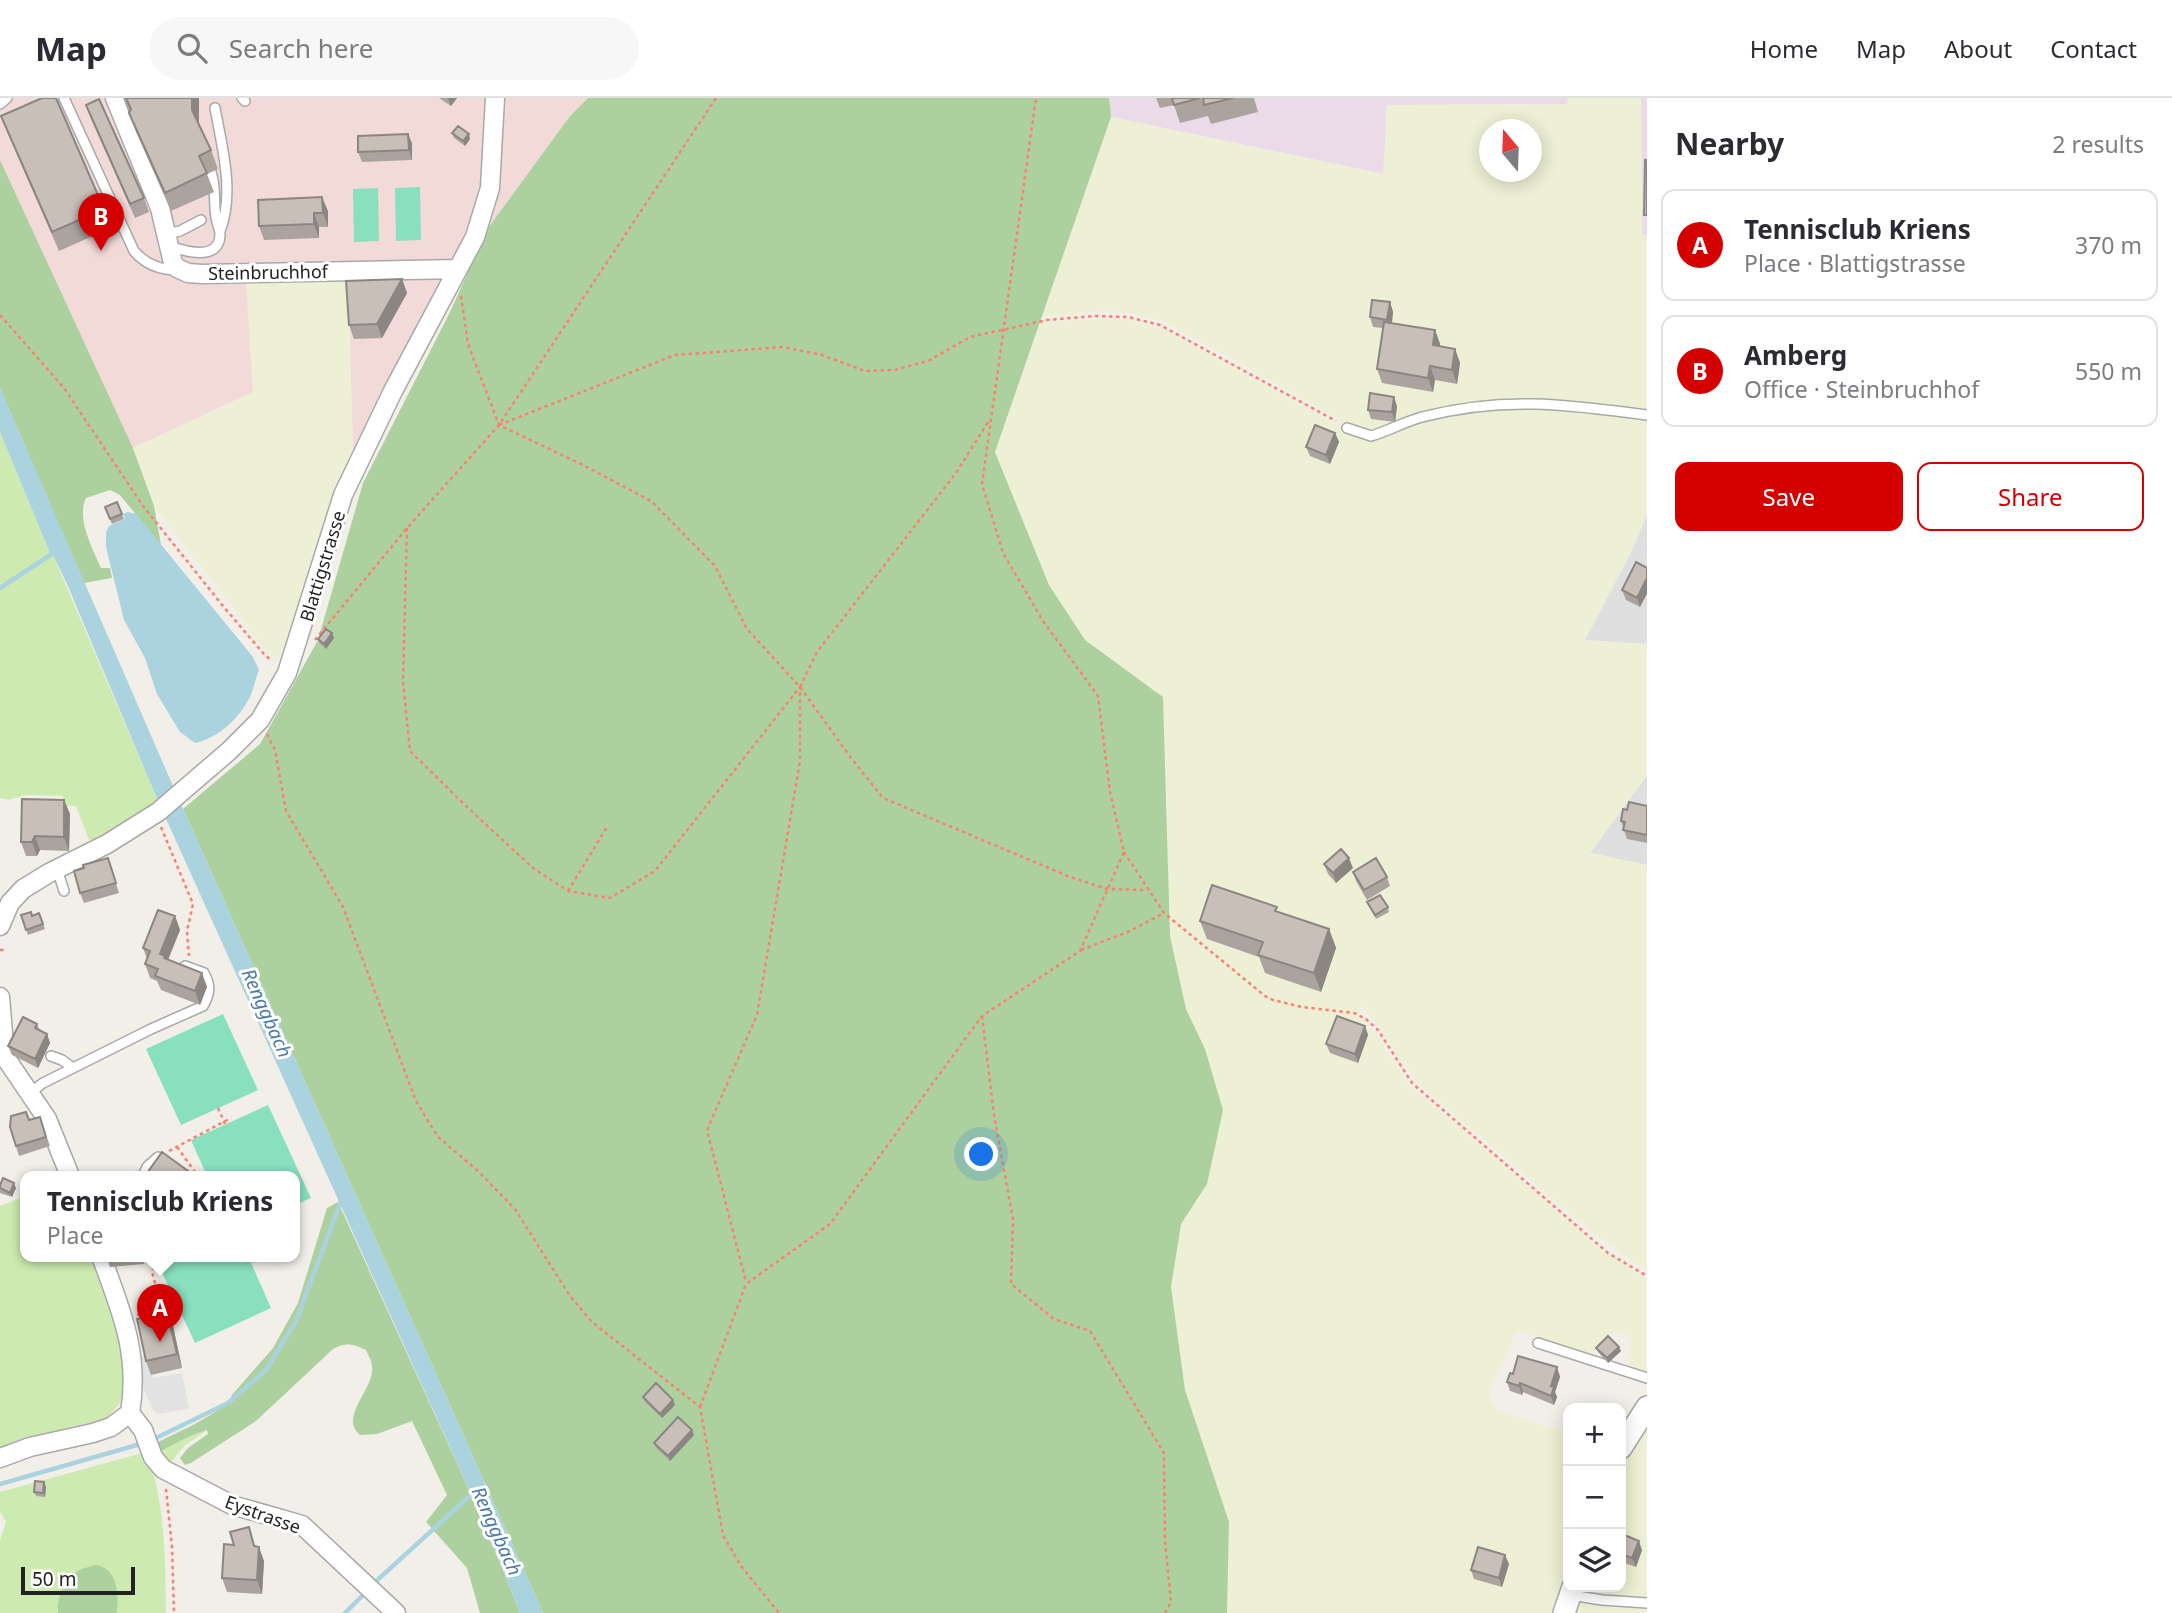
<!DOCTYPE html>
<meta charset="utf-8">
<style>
:root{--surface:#fff;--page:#f7f7f7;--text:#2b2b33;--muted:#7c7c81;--line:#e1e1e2;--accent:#d40000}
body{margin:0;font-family:"Noto Sans",sans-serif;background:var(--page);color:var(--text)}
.controls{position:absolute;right:21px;bottom:21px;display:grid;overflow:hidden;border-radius:14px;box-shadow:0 4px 18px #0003}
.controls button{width:63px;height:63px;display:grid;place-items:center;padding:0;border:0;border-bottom:2px solid var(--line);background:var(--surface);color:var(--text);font:35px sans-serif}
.compass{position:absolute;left:1479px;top:21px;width:63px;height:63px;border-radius:50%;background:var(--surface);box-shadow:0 4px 18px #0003;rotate:341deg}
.scale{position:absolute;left:21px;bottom:18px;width:114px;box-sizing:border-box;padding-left:7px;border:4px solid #222;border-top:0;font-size:19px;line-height:24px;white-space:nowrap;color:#222;-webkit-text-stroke:5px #fff;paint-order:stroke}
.you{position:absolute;left:982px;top:1057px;width:24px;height:24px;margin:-18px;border:5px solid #fff;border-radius:50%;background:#1a73e8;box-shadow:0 0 0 10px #1a73e833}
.badge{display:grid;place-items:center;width:46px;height:46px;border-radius:50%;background:var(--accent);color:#fff;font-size:23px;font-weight:700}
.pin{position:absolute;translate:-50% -58px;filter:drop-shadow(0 2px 4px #0008)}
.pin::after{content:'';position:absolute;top:37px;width:24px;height:21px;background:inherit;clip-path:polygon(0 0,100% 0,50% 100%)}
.popup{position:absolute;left:20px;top:1073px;width:280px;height:91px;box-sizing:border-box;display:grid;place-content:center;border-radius:14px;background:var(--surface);filter:drop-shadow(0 2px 5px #0005);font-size:23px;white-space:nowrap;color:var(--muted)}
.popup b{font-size:26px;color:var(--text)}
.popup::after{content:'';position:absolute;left:50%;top:100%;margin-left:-14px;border:14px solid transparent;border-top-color:var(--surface)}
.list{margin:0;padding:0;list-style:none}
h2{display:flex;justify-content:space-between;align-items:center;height:91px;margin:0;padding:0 28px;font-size:30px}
h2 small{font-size:23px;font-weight:400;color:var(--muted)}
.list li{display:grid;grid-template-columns:46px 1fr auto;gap:21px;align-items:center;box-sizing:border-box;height:112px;margin:0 14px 14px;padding:0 14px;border:2px solid var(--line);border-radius:14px}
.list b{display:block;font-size:26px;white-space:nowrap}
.list p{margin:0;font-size:23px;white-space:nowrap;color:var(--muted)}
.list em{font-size:23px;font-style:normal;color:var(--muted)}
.actions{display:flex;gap:14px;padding:21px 28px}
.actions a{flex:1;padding:16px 0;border:2px solid var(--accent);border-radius:14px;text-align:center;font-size:24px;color:var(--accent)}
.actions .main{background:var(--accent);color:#fff}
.icon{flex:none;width:38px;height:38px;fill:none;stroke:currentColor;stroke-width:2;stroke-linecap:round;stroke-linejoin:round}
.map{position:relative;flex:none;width:1647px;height:1515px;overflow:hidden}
header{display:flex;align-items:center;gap:42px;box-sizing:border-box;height:98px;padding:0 35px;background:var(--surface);border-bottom:2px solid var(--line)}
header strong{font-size:33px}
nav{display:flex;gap:38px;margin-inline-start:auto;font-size:24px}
.search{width:490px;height:63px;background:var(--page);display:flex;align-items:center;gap:18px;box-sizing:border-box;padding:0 24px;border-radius:38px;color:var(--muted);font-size:26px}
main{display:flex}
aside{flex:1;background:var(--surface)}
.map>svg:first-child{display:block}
</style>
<header>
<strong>Map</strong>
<div class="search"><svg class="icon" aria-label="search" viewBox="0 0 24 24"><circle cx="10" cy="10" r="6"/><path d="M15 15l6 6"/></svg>Search here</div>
<nav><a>Home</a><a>Map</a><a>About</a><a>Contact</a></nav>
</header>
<main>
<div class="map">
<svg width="1647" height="1515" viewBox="0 0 1647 1515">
<rect width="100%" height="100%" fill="#f2efe9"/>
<path fill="#e0dfdf" d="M 1647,417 L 1647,546 L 1585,542 L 1630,456 Z
M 1647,677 L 1647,767 L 1590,755 Z"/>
<path fill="#f2dad9" d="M 0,0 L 588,0 L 570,18 L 488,130 L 465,141 L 353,355 L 348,179 L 253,294 L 133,350 L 0,62 Z"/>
<path fill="#ebdbe8" d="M 1109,0 L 1568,0 L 1568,6 L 1387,7 L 1384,76 L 1111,19 Z
M 1641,0 L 1647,0 L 1647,138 L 1642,137 Z"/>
<path fill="#eef0d5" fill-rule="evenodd" d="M 1568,0 L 1641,0 L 1642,136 L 1647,138 L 1647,315 L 1563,303 L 1524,301 L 1456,307 L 1540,307 L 1647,321 L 1647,417 L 1630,456 L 1585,542 L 1647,546 L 1647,677 L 1590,755 L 1647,767 L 1647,1173 L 1595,1137 L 1417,985 L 1380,930 L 1361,908 L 1359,920 L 1367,926 L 1381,943 L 1408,986 L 1604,1152 L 1647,1181 L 1647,1275 L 1628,1270 L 1630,1242 L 1622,1234 L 1607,1237 L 1591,1258 L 1517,1233 L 1490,1291 L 1491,1304 L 1499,1312 L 1556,1331 L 1568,1333 L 1568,1482 L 1557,1515 L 1227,1515 L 1229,1424 L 1185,1292 L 1171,1189 L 1181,1126 L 1207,1086 L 1205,951 L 1186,911 L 1170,838 L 1163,599 L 1085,542 L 1049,487 L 995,354 L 1040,225 L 1072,222 L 1126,221 L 1163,231 L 1338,327 L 1339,321 L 1163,223 L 1129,215 L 1106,213 L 1042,219 L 1111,19 L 1383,76 L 1387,7 L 1567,6 ZM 1490,32 L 1532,32 L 1532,74 L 1490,74 Z
M 348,178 L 353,355 L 290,536 L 277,562 L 261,546 L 154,408 L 133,350 L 253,294 L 246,183 Z
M 1647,1318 L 1647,1515 L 1570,1515 L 1578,1489 L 1621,1489 L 1621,1368 Z"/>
<path fill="#cdebb0" d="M 0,334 L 50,455 L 0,488 Z
M 53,457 L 158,703 C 141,716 111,741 89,742 L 76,708 L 63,708 L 63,698 L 25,697 L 9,702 L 0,700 L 0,492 Z
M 25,1098 L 25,1158 L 94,1158 C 105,1192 138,1269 122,1301 C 117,1311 108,1318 99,1325 L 0,1352 L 0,1108 Z
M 207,1332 L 184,1348 L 171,1364 L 167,1365 L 159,1354 L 190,1338 Z
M 146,1354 C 166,1404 165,1462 166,1515 L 117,1515 L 118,1511 L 57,1510 L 58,1515 L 0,1515 L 0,1442 L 6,1424 L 0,1413 L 0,1394 Z"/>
<path fill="#add19e" d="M 588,0 L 1109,0 L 1111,19 L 995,354 L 1049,487 L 1085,542 L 1163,599 L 1170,838 L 1186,911 L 1205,951 L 1223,1012 L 1207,1086 L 1181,1126 L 1171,1189 L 1185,1292 L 1229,1424 L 1227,1515 L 543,1515 L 183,711 L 260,646 L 318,542 L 363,385 L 450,214 L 488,130 L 570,18 Z
M 0,62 L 133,350 L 154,408 L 161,447 L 120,397 L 110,392 L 86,400 C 76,421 93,451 101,470 L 110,470 L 112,480 L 84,485 L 0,290 Z
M 338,1104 L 486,1429 L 520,1515 L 480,1515 L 467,1470 L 426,1424 L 447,1397 L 412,1323 L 377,1336 L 360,1337 C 338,1319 375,1291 372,1268 C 372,1263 368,1257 366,1252 C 353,1246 346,1244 333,1251 L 256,1323 L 191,1365 L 185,1367 L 180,1360 L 188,1350 L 208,1336 L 207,1332 L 190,1338 L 159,1354 L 156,1345 L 195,1326 L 235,1302 L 231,1298 L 273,1250 L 298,1205 L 327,1110 Z
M 95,1467 C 118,1470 119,1496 117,1515 L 58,1515 C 56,1501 65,1481 78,1473 C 82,1470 90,1469 95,1467 Z"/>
<path fill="#88e0be" d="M 420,89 L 421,142 L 396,143 L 395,90 Z
M 378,90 L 379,143 L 354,144 L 353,91 Z
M 223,916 L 258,992 L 181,1027 L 146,951 Z
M 268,1007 L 311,1100 L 295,1107 L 295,1078 L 207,1078 L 191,1042 Z
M 180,1158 L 248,1158 L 271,1210 L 195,1245 L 159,1168 Z"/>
<path fill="#e2e2e2" d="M 147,1257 L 153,1280 L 182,1275 L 189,1310 L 187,1311 L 158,1316 L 153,1312 L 143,1289 L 141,1288 L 137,1260 Z"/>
<path fill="#aad3df" d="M 0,290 L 183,711 L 543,1515 L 520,1515 L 486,1429 L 158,703 L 67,486 L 53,457 L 50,455 L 0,334 Z
M 128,414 L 136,416 L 253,559 L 259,572 C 255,582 253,595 247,604 C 238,622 214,642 195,645 L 180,634 L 157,596 L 145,560 L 124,522 L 106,449 L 106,434 L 109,428 L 125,421 L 123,416 Z"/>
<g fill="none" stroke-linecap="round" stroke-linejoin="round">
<path stroke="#aad3df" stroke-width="4.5" d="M 0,490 L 55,454
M 152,1342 L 228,1305 L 266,1272 L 296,1223 L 341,1103
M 0,1386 L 144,1345
M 373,1486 L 473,1395
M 345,1515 L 366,1494"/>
<g stroke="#a9a9a9" stroke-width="12">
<path id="service" d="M 64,0 L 134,153 C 145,166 161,172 178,172
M 242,0 L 245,3
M 0,6 L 7,0
M 215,10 C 222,49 235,95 220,133
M 167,136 L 180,133 L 201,122
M 169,148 C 184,153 219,164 220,137 C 220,131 217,126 216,120 C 213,100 217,86 208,66
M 1347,330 L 1371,338 C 1388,333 1404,324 1422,319 C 1502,298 1566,306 1647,317
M 57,771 L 64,793
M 51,958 L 62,962 L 73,970
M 31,994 L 43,985 L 151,931 L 203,908 C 210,896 211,888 204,875 L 185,868
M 143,1078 L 147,1069 L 158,1059
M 1538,1245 L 1647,1280
M 1571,1497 L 1602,1502 L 1647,1505"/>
</g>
<g stroke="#a9a9a9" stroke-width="21">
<path id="minor" d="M 115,0 L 160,110 L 173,165 L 177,170 L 188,175 L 202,176 L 458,171
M 0,828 L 10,805 L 23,791 L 49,775 L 107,746 L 158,714 L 229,653 L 260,622 L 287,575 L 343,397 L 393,293 L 475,139 L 490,90 L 495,0
M 0,899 L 5,959 L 47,1021 L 70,1078
M 101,1158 C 121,1212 140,1256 130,1315
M 130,1315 L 143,1332 L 153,1359 L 163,1371 L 232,1407 L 302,1427 L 396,1515
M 0,1360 L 30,1349 L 93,1335 L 111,1329 L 130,1315"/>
</g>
<g stroke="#a9a9a9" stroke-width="24">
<path id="tertiary" d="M 1621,1350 L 1647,1309
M 1564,1515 L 1573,1489"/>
</g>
<path stroke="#fa8072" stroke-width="2.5" stroke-dasharray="3.5 3.5" stroke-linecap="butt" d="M 461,198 L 468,246 L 499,327 L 581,366 L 651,403 L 715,468 L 747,531 L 800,589 L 851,660 L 883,700 L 1070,779 L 1107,791 L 1147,792
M 0,217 L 64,290 L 143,408 L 223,508 L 263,555 L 272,563
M 499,327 L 675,257 L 783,249 L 822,257 L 865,273 L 894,272 L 928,263 L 970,239 L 1047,222 L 1095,218 L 1128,219 L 1160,227 L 1336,323
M 407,430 L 403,584 L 410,653 L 467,709 L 533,770 L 568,793 L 610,800 L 655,773 L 800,589 L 800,663 L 757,917 L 707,1032 L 746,1184
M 315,542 L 407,430 L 499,327 L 716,0
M 800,589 L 817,554 L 956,375 L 990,321
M 267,636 L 275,652 L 286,713 L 343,809 L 416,1003 L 438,1039 L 478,1073 L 515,1111 L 570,1198 L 592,1224 L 700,1309 L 723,1437 L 741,1468 L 779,1515
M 161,729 L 193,806 L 187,833 L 189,858
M 1124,754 L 1164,815 L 1265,898 L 1273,902 L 1302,909 L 1354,915 L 1366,921 L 1378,932 L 1412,985 L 1608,1155 L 1647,1178
M 568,793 L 607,729
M 0,852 L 5,852
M 1081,852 L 1130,833 L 1164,815
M 982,918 L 994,1017 L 1013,1121 L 1011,1186 L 1054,1221 L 1090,1233 L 1164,1355 L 1165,1443 L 1171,1504 L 1165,1515
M 218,1010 L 225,1026
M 177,1049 L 198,1078
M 169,1053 L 231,1020
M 137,1217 L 159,1210 L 161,1206 L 152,1174 L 155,1162 L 163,1158
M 700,1309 L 746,1186 L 830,1126 L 982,918 L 1080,853 L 1124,754 L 1110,694 L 1098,598 L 1043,523 L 1003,455 L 982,386 L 1036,0
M 166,1391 L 172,1449 L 174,1515"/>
<use href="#service" stroke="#fff" stroke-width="9"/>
<use href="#minor" stroke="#fff" stroke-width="18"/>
<use href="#tertiary" stroke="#fff" stroke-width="21"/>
</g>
<path fill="#aba49e" d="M 123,0 L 199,0 L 199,26 L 211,52 L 218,71 L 207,76 L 214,94 L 171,113 L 136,34 Z
M 439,0 L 457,0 L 451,8 Z
M 1156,0 L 1254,0 L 1258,14 L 1211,26 L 1208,18 L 1180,25 L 1174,7 L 1160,10 Z
M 86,7 L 144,100 L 149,114 L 135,120 L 91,21 Z
M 1,18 L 104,111 L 111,130 L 59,153 L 8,36 Z
M 452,35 L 470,41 L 465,48 L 454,40 Z
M 412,45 L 412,62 L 362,64 L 358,54 Z
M 258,102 L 328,113 L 328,129 L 319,129 L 319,140 L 264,142 L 259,128 Z
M 402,181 L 407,195 L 382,240 L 354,241 L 349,227 Z
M 1390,204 L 1393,214 L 1392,225 L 1435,232 L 1440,246 L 1440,249 L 1455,251 L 1460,265 L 1457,286 L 1435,282 L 1433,294 L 1382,285 L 1377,271 L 1383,230 L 1373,229 L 1370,219 Z
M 1397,308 L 1395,324 L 1371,321 L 1368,312 Z
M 1335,335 L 1339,344 L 1330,366 L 1310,358 L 1306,349 Z
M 117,404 L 124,421 L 112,426 L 105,409 Z
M 1636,464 L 1640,509 L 1626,502 L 1622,492 Z
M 332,535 L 334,540 L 326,551 L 319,545 L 318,541 Z
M 64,702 L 70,716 L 69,753 L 40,752 L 37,758 L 26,758 L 21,744 Z
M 1647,708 L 1647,745 L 1627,741 L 1621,723 L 1627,712 Z
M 108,760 L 119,795 L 84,805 L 80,795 L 84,770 Z
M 1324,766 L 1353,770 L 1336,785 L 1328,776 Z
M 1353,774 L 1387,779 L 1390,788 L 1367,802 L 1356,783 Z
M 1367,804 L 1388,809 L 1389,814 L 1376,821 Z
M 1279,814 L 1329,831 L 1336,850 L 1321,894 L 1265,875 L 1259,859 L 1207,841 L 1200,823 Z
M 39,815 L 45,831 L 28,837 L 21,817 L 32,818 Z
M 175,818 L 180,832 L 168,862 L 207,889 L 200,907 L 161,892 L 157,883 L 150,880 L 145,866 L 147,861 L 143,850 Z
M 37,926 L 40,933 L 47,936 L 50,945 L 38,970 L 12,957 L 8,948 Z
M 1365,928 L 1368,937 L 1358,965 L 1330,955 L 1326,946 Z
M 40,1019 L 50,1048 L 19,1058 L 10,1029 Z
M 0,1087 L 16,1090 L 12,1099 L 0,1095 Z
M 106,1158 L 143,1158 L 144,1166 L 110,1169 Z
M 167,1214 L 173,1228 L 182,1270 L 151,1277 L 146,1263 Z
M 1596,1250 L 1621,1253 L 1608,1265 L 1598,1254 Z
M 1557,1269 L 1560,1279 L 1555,1294 L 1557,1299 L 1554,1307 L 1523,1294 L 1522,1297 L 1510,1293 L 1507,1284 L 1513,1276 Z
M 643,1299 L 675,1307 L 662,1320 L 645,1304 Z
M 694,1337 L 670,1363 L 656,1350 L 654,1345 Z
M 44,1384 L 46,1389 L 45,1399 L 36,1398 L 34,1394 Z
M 249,1429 L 255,1448 L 264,1463 L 262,1496 L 227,1494 L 222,1480 L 234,1447 Z
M 1642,1452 L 1636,1469 L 1621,1464 L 1621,1456 Z
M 1509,1466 L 1502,1489 L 1474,1481 L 1471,1472 Z"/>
<path fill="#8b8681" d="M 192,0 L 199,0 L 199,31 L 192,12 Z
M 448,0 L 457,0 L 451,8 Z
M 408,36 L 412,45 L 412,62 L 409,52 Z
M 469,36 L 470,41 L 465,48 L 463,43 Z
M 322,99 L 328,113 L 328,129 L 323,115 Z
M 314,115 L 319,129 L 319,140 L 314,126 Z
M 402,181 L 407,195 L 382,240 L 377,226 Z
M 1390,204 L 1393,214 L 1391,231 L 1387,222 Z
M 1435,232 L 1440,246 L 1438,262 L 1433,247 Z
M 1455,251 L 1460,265 L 1457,286 L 1452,272 Z
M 1430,268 L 1435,282 L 1433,294 L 1428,280 Z
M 1394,299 L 1397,308 L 1395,324 L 1392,314 Z
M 1335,335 L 1339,344 L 1330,366 L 1326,357 Z
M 1647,480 L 1647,496 L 1640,509 L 1637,500 Z
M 332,535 L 334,540 L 326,551 L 324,546 Z
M 64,702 L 70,716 L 69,753 L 64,739 Z
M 35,738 L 40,752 L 37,758 L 32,744 Z
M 1349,760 L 1353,770 L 1336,785 L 1333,775 Z
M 175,818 L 180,832 L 167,864 L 160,856 Z
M 1329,831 L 1336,850 L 1321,894 L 1314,875 Z
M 202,875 L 207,889 L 200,907 L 195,893 Z
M 1365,928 L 1368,937 L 1358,965 L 1355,956 Z
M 47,936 L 50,945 L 38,970 L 35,961 Z
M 14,1085 L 16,1090 L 12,1099 L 10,1095 Z
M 167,1214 L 173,1228 L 182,1270 L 177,1256 Z
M 1619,1249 L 1621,1253 L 1608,1265 L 1607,1260 Z
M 1557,1269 L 1560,1279 L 1555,1294 L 1557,1299 L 1554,1307 L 1551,1298 L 1551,1288 Z
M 1520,1285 L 1523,1294 L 1522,1297 L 1519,1288 Z
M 673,1302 L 675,1307 L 662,1320 L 660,1316 Z
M 692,1332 L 694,1337 L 670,1363 L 668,1358 Z
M 44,1384 L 46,1389 L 45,1399 L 43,1395 Z
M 249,1429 L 258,1460 L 259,1449 L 264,1463 L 262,1496 L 257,1482 L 254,1448 Z
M 1639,1443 L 1642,1452 L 1636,1469 L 1632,1460 Z
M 1505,1457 L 1509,1466 L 1502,1489 L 1499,1480 Z"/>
<path fill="#c7bfb8" stroke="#8b8681" stroke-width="2" d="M 42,0 L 56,0 L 104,111 L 52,134 L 1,18 Z
M 126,0 L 192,0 L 192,12 L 211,52 L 199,58 L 207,75 L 165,95 L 129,15 L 131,11 Z
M 1172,0 L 1200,0 L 1174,7 Z
M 1203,0 L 1233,0 L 1204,7 Z
M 99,1 L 144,100 L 130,106 L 86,7 Z
M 458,28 L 469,36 L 463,43 L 452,35 Z
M 408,36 L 409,52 L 358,54 L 358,38 Z
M 1645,62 L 1647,62 L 1647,117 L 1644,117 Z
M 322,99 L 323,115 L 314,115 L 314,126 L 259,128 L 258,102 Z
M 402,181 L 377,226 L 349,227 L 346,183 Z
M 1372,202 L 1390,204 L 1387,222 L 1370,219 Z
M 1384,224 L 1435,232 L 1433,247 L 1455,251 L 1452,272 L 1430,268 L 1428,280 L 1377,271 Z
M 1370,295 L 1394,299 L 1392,314 L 1368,312 Z
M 1315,327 L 1335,335 L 1326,357 L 1306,349 Z
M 117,404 L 122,416 L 110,421 L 105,409 Z
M 1636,464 L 1647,470 L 1647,480 L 1637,500 L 1622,492 Z
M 326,531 L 332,535 L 324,546 L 318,541 Z
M 22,701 L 64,702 L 64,739 L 35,738 L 32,744 L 21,744 Z
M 1629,704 L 1647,708 L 1647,737 L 1623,732 L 1625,724 L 1621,723 L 1623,711 L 1627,712 Z
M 1341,751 L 1349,760 L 1333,775 L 1324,766 Z
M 108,760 L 116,785 L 80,795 L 74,773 L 84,770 L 83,767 Z
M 1376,760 L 1387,779 L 1364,792 L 1353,774 Z
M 1212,787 L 1277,809 L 1275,813 L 1329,831 L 1314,875 L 1258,857 L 1263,844 L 1200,823 Z
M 1380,797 L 1388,809 L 1375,817 L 1367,804 Z
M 158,812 L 175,818 L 160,856 L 165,858 L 164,860 L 202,875 L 195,893 L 155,878 L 158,871 L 145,866 L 150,853 L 143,850 Z
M 31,814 L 32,818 L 39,815 L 43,826 L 26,832 L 21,817 Z
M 1337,918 L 1365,928 L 1355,956 L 1326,946 Z
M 23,919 L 37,926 L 35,930 L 47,936 L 35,961 L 8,948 Z
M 26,1014 L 29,1022 L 40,1019 L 46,1039 L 16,1048 L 10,1029 L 11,1018 Z
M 162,1054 L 195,1078 L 145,1078 Z
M 3,1080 L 14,1085 L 10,1095 L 0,1090 L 0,1087 Z
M 167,1214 L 177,1256 L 146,1263 L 137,1221 Z
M 1608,1238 L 1619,1249 L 1607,1260 L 1596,1250 Z
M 1518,1258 L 1557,1269 L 1551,1288 L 1554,1289 L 1551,1298 L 1520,1285 L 1519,1288 L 1507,1284 L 1510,1275 L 1513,1276 Z
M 656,1285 L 673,1302 L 660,1316 L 643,1299 Z
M 678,1319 L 692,1332 L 668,1358 L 654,1345 Z
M 35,1383 L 44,1384 L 43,1395 L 34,1394 Z
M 249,1429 L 254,1448 L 259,1449 L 257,1482 L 222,1480 L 224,1446 L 234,1447 L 230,1434 Z
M 1622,1436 L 1639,1443 L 1632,1460 L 1621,1456 L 1621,1439 Z
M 1478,1449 L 1505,1457 L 1499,1480 L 1471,1472 Z"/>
<g text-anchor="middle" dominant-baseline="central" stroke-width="6" stroke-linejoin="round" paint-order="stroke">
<g font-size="18" fill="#222" stroke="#fff">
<text transform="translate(268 174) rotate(-1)">Steinbruchhof</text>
<text transform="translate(322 468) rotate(-73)">Blattigstrasse</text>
<text transform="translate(263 1416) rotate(20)">Eystrasse</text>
</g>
<g font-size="19" font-style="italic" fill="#4a7aab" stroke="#fff">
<text transform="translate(267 915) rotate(66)">Renggbach</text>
<text transform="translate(497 1433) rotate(66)">Renggbach</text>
</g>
</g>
</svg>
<div class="controls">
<button>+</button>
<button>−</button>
<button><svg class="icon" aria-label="layers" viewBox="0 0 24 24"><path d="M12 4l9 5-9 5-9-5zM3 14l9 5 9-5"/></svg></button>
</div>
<svg class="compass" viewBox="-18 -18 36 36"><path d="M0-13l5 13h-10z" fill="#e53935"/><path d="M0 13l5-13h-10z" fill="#7c7c81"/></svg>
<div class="scale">50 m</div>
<div class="you"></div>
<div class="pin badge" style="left:160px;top:1244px">A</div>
<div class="popup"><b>Tennisclub Kriens</b>Place</div>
<div class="pin badge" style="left:101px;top:153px">B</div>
</div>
<aside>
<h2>Nearby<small>2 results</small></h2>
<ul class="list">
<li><span class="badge">A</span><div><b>Tennisclub Kriens</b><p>Place · Blattigstrasse</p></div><em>370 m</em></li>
<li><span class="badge">B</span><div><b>Amberg</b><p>Office · Steinbruchhof</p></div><em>550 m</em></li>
</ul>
<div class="actions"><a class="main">Save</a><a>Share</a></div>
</aside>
</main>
